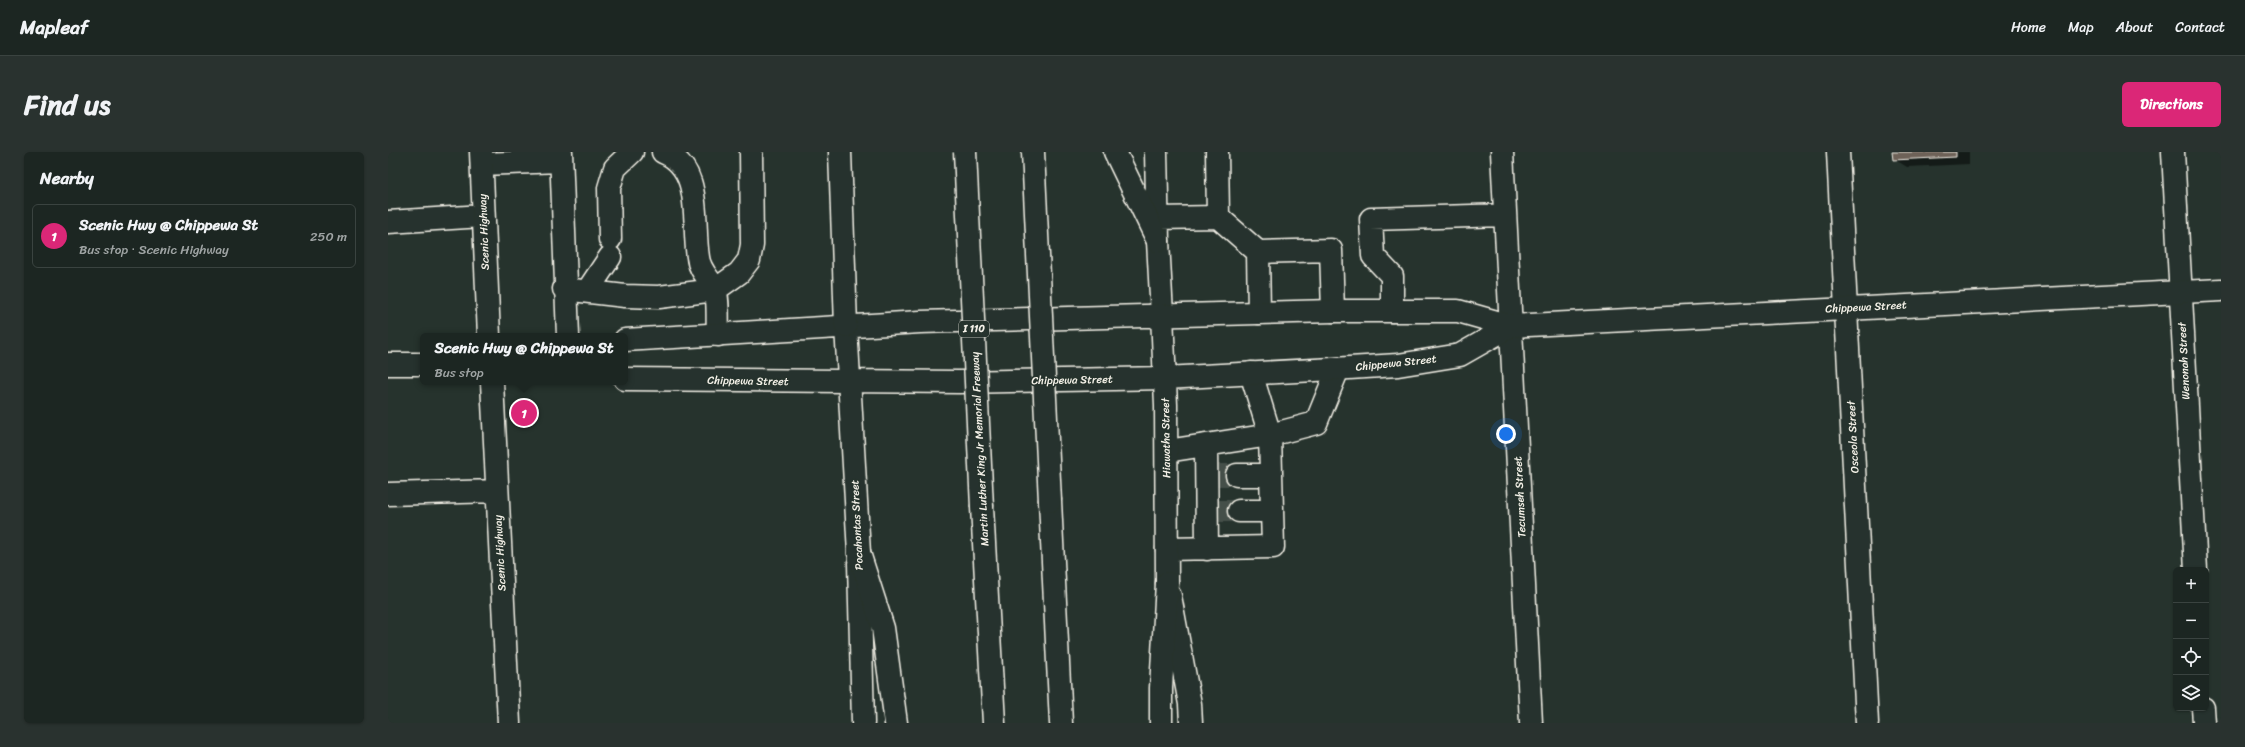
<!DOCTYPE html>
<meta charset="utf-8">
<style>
:root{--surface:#1c2622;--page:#29322f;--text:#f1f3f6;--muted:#a0a5a5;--line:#3a4340;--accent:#db2777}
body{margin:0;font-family:Sriracha,sans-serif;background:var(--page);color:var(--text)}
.controls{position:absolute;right:12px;bottom:12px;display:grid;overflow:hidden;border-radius:6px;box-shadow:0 1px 3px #0004}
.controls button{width:36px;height:36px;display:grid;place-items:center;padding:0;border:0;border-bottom:1px solid var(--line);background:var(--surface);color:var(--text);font:20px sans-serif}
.you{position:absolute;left:1118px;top:282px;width:14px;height:14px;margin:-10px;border:3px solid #fff;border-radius:50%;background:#1a73e8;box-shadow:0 0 0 6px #1a73e833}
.badge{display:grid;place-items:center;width:26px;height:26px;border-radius:50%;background:var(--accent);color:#fff;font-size:13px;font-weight:700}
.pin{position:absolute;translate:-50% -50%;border:2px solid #fff;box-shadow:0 1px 4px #0006}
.popup{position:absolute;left:32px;top:181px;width:208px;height:52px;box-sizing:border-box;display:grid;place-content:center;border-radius:6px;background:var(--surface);filter:drop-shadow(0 1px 3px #0005);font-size:13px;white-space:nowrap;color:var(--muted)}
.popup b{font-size:15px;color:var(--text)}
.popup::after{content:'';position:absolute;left:50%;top:100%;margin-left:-8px;border:8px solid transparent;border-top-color:var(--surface)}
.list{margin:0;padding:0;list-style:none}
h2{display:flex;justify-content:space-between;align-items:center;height:52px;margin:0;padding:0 16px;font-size:17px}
h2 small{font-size:13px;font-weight:400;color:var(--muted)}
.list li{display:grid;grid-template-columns:26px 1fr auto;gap:12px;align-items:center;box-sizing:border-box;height:64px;margin:0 8px 8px;padding:0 8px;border:1px solid var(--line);border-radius:6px}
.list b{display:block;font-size:15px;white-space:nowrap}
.list p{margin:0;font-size:13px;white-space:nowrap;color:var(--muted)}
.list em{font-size:13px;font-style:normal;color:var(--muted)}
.icon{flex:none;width:22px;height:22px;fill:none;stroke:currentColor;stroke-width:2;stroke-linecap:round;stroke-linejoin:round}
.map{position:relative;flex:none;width:1833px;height:571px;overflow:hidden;border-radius:6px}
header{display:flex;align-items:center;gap:24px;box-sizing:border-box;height:56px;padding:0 20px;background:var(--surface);border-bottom:1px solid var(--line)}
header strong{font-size:19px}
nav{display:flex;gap:22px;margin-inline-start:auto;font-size:14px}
.intro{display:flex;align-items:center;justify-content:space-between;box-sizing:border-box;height:96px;padding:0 24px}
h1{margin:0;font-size:28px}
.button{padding:10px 18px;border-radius:6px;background:var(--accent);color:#fff;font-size:14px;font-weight:700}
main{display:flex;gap:24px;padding:0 24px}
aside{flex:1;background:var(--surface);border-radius:6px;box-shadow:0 1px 3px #0004}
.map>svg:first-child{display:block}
</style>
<header>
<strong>Mapleaf</strong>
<nav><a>Home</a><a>Map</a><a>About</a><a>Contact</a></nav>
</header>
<div class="intro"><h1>Find us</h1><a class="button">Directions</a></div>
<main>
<aside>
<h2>Nearby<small></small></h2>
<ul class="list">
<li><span class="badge">1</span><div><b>Scenic Hwy @ Chippewa St</b><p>Bus stop · Scenic Highway</p></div><em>250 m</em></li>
</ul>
</aside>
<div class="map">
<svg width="1833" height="571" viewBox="0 0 1833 571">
<rect width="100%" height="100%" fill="#26332d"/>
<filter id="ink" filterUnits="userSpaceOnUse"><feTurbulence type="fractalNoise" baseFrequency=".025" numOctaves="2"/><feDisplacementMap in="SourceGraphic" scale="8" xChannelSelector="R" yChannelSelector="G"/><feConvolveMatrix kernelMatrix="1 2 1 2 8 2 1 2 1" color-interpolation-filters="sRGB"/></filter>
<g filter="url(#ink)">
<path fill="#0007" d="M 1505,0 L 1581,0 L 1581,12 L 1519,15 L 1506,7 Z"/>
<path fill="#6e6259" stroke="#f4f1e8" d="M 1504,0 L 1568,0 L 1568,5 L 1505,8 Z"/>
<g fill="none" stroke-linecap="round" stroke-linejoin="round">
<path stroke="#455049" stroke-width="22" stroke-dasharray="22 11" stroke-linecap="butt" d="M 825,323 L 849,323
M 827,359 L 851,359"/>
<g stroke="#f4f1e8" stroke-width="25">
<path id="minor" d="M 173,0 L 180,184
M 275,0 C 316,16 304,70 310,105 C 311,118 321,126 327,137 C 331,146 329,172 330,183
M 768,0 L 770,89 L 774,163
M 829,0 L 830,65 L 870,100 L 943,98 L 945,159
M 1114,0 L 1143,571
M 1450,0 L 1479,571
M 1785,0 L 1808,418
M 94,12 L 172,9
M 769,66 L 830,65
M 0,70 L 95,64
M 222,87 L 221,36 L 227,16 L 244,0
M 870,100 L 871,161
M 176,137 L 237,144 L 271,145 L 327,138 L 351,121 L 361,108 L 364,93 L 363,0
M 200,138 L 222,105
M 1004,159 L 1004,124 L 985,104 L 983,67 L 1117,63
M 104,230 L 121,571
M 818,293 L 819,397
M 779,299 L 882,283 L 863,221
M 849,323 L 883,323
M 0,342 L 109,339
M 851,359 L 884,359
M 779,397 L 885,395 L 882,283 L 928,271 L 950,217
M 471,411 L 475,571
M 782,444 L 802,552 L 803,571
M 1815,556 L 1816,571"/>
</g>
<g stroke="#f4f1e8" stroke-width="25">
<path id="major" d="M 93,0 L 101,184
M 774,163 L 778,253 L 779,431
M 458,174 L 471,401
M 237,188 L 532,170 L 945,159 L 1070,159 L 1123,174 L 1833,138
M 0,212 L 35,212
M 237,227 L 571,230 L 777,226 L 945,217 L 1010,213 L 1072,203 L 1123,174"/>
</g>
<g stroke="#f4f1e8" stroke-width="25">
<path id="highway" d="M 452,0 L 458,174
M 727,0 L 770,89
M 662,349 L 673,571
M 594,355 L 606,571
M 471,401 L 495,476 L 508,571
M 773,571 L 773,536 L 779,431"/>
</g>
<use href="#minor" stroke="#26332d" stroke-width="22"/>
<use href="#major" stroke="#26332d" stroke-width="22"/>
<use href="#highway" stroke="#26332d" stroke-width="22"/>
<g stroke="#f4f1e8" stroke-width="25" stroke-linecap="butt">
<path id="highway-bridge" d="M 577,0 L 594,355
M 645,0 L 662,349"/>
</g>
<use href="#highway-bridge" stroke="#26332d" stroke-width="22"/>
</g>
</g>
<g text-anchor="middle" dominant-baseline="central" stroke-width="3.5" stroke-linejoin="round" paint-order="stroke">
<rect fill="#26332d" stroke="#b6b8b0" stroke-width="1" x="571" y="169" width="30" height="16" rx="3"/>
<g font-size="10" font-weight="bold" fill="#f4f1e8">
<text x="586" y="177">I 110</text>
</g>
<g font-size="11" fill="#f4f1e8" stroke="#26332d">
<text transform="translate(96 80) rotate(-92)">Scenic Highway</text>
<text transform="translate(1478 155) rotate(-3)">Chippewa Street</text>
<text transform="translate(1796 209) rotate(-93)">Wenonah Street</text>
<text transform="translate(1008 211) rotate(-6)">Chippewa Street</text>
<text transform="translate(684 228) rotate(-1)">Chippewa Street</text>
<text transform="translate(360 229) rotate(1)">Chippewa Street</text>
<text transform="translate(1465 285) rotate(-93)">Osceola Street</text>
<text transform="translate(778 286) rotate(-91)">Hiawatha Street</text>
<text transform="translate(592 297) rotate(-93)">Martin Luther King Jr Memorial Freeway</text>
<text transform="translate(1132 345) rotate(-93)">Tecumseh Street</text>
<text transform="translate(469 373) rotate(-93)">Pocahontas Street</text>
<text transform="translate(112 401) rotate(-93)">Scenic Highway</text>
</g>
</g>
</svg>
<div class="controls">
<button>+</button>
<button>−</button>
<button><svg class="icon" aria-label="locate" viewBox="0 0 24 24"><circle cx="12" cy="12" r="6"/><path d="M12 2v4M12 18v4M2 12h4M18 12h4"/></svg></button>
<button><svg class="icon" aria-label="layers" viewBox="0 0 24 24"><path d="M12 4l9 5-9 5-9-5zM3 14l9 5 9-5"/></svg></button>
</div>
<div class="you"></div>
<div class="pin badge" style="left:136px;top:261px">1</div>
<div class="popup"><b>Scenic Hwy @ Chippewa St</b>Bus stop</div>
</div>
</main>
